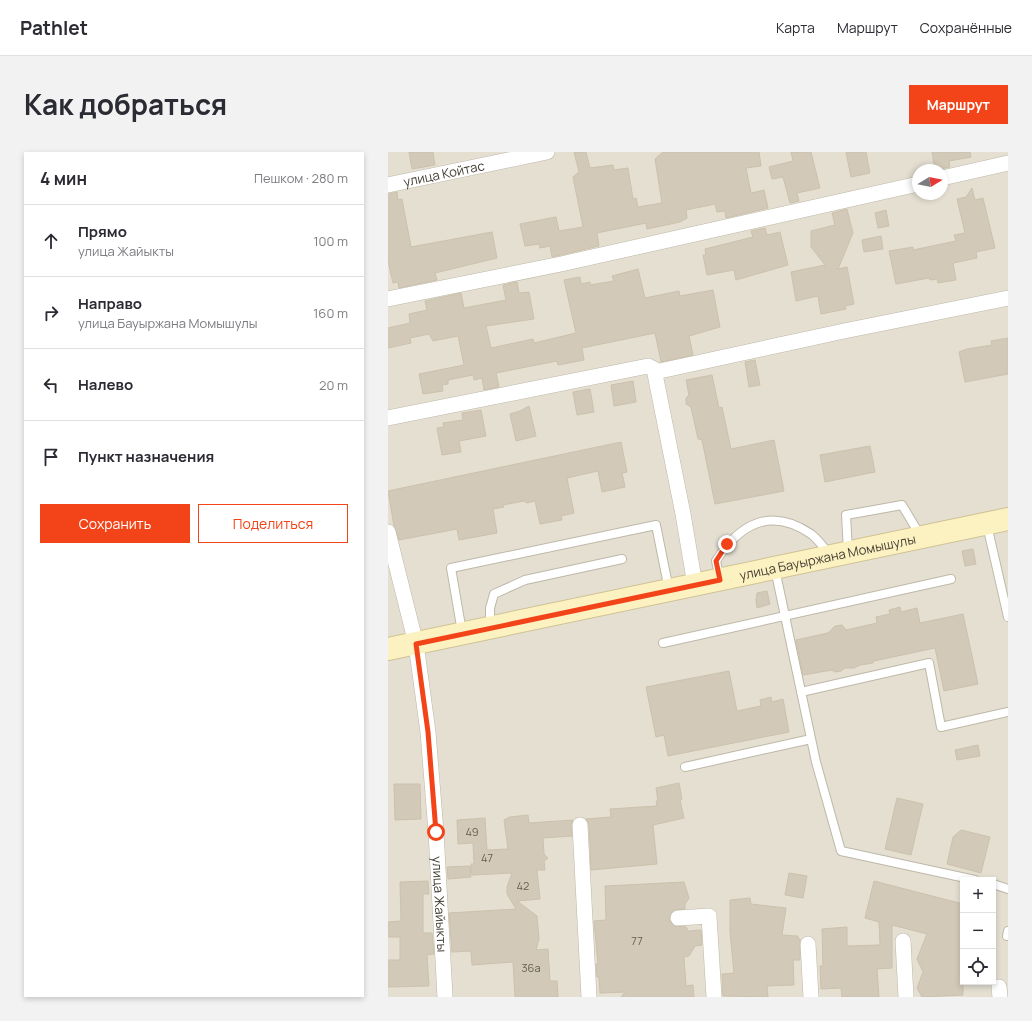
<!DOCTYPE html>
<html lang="ru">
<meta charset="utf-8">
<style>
:root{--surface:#fff;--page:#f2f2f3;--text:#2b2b33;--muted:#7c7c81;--line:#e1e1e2;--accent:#f24418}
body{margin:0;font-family:Manrope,sans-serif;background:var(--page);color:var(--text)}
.controls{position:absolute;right:12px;bottom:12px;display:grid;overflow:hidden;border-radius:0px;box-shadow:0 2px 6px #0003}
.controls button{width:36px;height:36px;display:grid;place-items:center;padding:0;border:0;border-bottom:1px solid var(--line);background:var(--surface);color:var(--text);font:20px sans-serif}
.compass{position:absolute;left:524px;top:12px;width:36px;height:36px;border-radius:50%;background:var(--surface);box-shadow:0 2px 6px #0003;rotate:80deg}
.stop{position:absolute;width:12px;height:12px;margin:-9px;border:3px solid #f24418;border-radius:50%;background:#fff}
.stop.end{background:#f24418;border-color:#fff;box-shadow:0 1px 4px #0008}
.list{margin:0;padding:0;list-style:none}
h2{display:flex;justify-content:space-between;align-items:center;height:52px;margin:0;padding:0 16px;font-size:17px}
h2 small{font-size:13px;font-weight:400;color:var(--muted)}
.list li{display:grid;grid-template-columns:26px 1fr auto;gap:12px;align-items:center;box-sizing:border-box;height:72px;padding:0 16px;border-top:1px solid var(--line)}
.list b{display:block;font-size:15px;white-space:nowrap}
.list p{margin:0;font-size:13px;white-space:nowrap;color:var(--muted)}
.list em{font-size:13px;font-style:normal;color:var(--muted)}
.actions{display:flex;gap:8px;padding:12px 16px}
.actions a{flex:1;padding:9px 0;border:1px solid var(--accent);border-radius:0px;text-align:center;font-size:14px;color:var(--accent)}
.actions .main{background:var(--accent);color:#fff}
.icon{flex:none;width:22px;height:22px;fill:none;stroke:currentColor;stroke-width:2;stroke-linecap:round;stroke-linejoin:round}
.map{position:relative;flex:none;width:620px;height:845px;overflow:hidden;border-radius:0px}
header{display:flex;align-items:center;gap:24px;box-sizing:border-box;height:56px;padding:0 20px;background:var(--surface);border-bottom:1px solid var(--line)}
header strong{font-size:19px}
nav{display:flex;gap:22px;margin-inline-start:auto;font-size:14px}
.intro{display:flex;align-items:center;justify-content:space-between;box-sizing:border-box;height:96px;padding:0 24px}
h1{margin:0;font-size:28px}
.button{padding:10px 18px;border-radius:0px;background:var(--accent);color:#fff;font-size:14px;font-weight:700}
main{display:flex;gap:24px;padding:0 24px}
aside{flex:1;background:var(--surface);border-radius:0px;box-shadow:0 2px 6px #0003}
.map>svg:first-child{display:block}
</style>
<header>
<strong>Pathlet</strong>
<nav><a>Карта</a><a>Маршрут</a><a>Сохранённые</a></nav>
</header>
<div class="intro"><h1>Как добраться</h1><a class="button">Маршрут</a></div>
<main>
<aside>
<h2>4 мин<small>Пешком · 280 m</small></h2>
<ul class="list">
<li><svg class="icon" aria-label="ahead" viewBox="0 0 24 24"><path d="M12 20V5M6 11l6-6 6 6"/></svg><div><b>Прямо</b><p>улица Жайыкты</p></div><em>100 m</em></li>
<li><svg class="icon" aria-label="right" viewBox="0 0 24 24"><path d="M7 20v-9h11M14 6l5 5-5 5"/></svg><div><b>Направо</b><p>улица Бауыржана Момышулы</p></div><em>160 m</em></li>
<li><svg class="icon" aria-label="left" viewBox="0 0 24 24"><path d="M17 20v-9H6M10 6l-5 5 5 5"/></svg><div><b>Налево</b></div><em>20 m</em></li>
<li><svg class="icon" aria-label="arrive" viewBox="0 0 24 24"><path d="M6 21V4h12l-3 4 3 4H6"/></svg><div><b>Пункт назначения</b></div></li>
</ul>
<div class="actions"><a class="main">Сохранить</a><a>Поделиться</a></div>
</aside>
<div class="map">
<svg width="620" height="845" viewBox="0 0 620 845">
<rect width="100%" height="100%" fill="#f1ede2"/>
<path fill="#e4dfd1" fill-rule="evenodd" d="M 0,0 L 620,0 L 620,845 L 0,845 ZM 530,18 L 554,18 L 554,42 L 530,42 ZM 575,728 L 605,728 L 605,830 L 575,830 Z"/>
<path fill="#d2c9b8" stroke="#ccc1ac" d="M 21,0 L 45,0 L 47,13 L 24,17 Z
M 186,0 L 198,0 L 202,16 L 225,13 L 226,18 L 240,16 L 245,47 L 248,46 L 250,55 L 274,51 L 267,7 L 275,0 L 371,0 L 373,14 L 358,16 L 363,41 L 376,38 L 380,56 L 338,66 L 337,59 L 329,60 L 327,52 L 298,58 L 299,66 L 292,70 L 259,77 L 258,71 L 209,81 L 211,94 L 164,105 L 162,94 L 152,96 L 151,92 L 137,94 L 132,72 L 168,65 L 171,79 L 195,75 L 185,25 L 191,20 Z
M 403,0 L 423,0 L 432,36 L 409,41 L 411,49 L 402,51 L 395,25 L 384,27 L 381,15 L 405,9 Z
M 458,0 L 478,0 L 482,21 L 463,25 Z
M 544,0 L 582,0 L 583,5 L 561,9 L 562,15 L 547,18 Z
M 584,36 L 587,48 L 595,46 L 607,96 L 588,100 L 589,106 L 565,111 L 568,128 L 550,131 L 549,127 L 542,128 L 541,126 L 508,132 L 501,99 L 525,95 L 525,98 L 568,89 L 566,83 L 577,81 L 569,47 L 578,45 Z
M 9,40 L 10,48 L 14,47 L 23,95 L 104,80 L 109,106 L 47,121 L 49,128 L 11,136 L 10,130 L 5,131 L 0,109 L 0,42 Z
M 459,57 L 465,81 L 450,117 L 459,115 L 466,152 L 457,154 L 458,157 L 433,162 L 430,144 L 408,149 L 403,120 L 437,113 L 423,95 L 423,79 L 447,73 L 444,61 Z
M 498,58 L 501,74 L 490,76 L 487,61 Z
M 377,76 L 379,83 L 392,80 L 400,113 L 348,128 L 346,118 L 319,123 L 315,103 L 318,103 L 317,97 L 365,85 L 363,79 Z
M 493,84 L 495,97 L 476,100 L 474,88 Z
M 250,117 L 257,146 L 291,139 L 292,144 L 325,138 L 332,175 L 301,184 L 305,203 L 273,210 L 267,181 L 194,196 L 196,208 L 170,213 L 169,209 L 108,221 L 111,235 L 96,238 L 94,226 L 86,228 L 85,223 L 60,228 L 60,232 L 54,233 L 55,239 L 35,242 L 31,222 L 76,213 L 70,184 L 45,189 L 41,182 L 22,186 L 23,191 L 0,196 L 0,176 L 22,171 L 21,162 L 39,158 L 37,149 L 73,141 L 76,156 L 118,148 L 115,133 L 129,130 L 131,141 L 141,140 L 146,167 L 98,174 L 103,196 L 145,187 L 146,191 L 188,181 L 176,128 L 192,125 L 193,132 L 202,130 L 202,133 L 226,129 L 224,124 Z
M 620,186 L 620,222 L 577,230 L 571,200 L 579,197 L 604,193 L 603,189 Z
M 367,208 L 372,233 L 361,235 L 357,210 Z
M 324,223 L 331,256 L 334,255 L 343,297 L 386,288 L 396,339 L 327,352 L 314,288 L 310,287 L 303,255 L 298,252 L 298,246 L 301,243 L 298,228 Z
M 245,229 L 248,250 L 226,254 L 223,233 Z
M 202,237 L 206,260 L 189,263 L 185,240 Z
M 141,254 L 148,284 L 128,289 L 122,262 L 132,259 Z
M 93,258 L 98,284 L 71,289 L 73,300 L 54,303 L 49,276 L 56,275 L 55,271 L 75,268 L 74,261 Z
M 233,290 L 239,320 L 234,321 L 237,335 L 214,340 L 210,319 L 179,326 L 186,361 L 173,364 L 174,368 L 152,372 L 147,349 L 139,351 L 136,349 L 115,353 L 116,355 L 105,357 L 109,381 L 71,388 L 69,377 L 11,388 L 6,374 L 0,339 Z
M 482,294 L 487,320 L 437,330 L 432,303 Z
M 585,397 L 588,412 L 577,414 L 574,399 Z
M 379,439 L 382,452 L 369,456 L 368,448 L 369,441 Z
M 512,455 L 513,460 L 529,456 L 532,471 L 575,462 L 590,532 L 556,539 L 547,496 L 486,509 L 485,511 L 472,513 L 466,516 L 457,516 L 453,519 L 447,520 L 444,518 L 415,523 L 408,488 L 440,481 L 447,474 L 454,473 L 458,478 L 489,471 L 488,465 L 502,462 L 501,458 Z
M 341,519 L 349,559 L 373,554 L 372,548 L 383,545 L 384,550 L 395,547 L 401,580 L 280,604 L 276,583 L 268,585 L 258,535 Z
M 590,593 L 592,604 L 569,608 L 567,598 Z
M 291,631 L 294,647 L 292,648 L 296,666 L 265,673 L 269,712 L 203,718 L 201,673 L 198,667 L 223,665 L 222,657 L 269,654 L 268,649 L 270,649 L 268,636 Z
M 6,632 L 32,632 L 33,667 L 7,668 Z
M 509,646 L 535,652 L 523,703 L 497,697 Z
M 140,663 L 141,671 L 185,668 L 183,673 L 184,684 L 155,686 L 156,702 L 160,706 L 156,709 L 157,718 L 149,718 L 152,747 L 129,749 L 149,764 L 151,787 L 148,798 L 160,797 L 162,829 L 169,829 L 170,845 L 127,845 L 125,810 L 84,813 L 83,799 L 64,800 L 61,761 L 128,757 L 119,742 L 119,735 L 124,721 L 84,723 L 83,712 L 86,712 L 85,691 L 70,692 L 69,668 L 97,666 L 99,698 L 120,697 L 116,668 L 122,665 Z
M 573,678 L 602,685 L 593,721 L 559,712 L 565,685 Z
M 82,714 L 83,725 L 60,727 L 59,715 Z
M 401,721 L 419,724 L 415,746 L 397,743 Z
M 40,729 L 41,742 L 35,742 L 35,781 L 44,781 L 46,802 L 39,803 L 41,834 L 0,835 L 0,808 L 12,808 L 12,785 L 0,785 L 0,770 L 13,769 L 12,730 Z
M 486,729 L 575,752 L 575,843 L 534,845 L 529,836 L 535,820 L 529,807 L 539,782 L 504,773 L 504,816 L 489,817 L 491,845 L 454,845 L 453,836 L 433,837 L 432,814 L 435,814 L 434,777 L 459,775 L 459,794 L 492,793 L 491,770 L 477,766 Z
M 296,730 L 301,746 L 297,752 L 297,757 L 285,758 L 281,767 L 286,774 L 298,775 L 300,779 L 313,778 L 314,793 L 307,794 L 301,804 L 296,805 L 298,834 L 305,833 L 306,845 L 233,845 L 237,840 L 212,841 L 211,825 L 209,825 L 208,812 L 210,812 L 206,769 L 218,768 L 217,734 Z
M 362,746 L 363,752 L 398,756 L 394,783 L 410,784 L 410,787 L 412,787 L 412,808 L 405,808 L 406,833 L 379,834 L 380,845 L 335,844 L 334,822 L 346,821 L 342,780 L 342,748 Z"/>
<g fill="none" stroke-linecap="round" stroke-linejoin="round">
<g stroke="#beb8a9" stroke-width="10">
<path id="lane" d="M 599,373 L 620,465
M 460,399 L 458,363 L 514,353 L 532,383
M 387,417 L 428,610 L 453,699 L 587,728
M 332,427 L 328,409 C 352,371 383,355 423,382 C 430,387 436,396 442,403
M 102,474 L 102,456 L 106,442 L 137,428 L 234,407
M 74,480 L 63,416 L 268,373 L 281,438
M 275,491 L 563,427
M 413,540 L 541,511 L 553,575 L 620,560
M 297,615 L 423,587
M 605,732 L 620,737
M 619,784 L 620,779"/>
</g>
<g stroke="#beb8a9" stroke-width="16">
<g id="street">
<path d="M 554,26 L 620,11"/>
<path id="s1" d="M 0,33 L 159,0"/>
<path d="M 0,147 L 173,112 L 530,32"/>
<path d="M 267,220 L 456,179 L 620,146"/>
<path d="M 0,266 L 260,214 L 266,217 L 295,362 L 307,433"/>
<path id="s2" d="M 0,380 L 28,492 L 40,580 L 48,680 L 57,845"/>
<path d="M 192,673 L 201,845"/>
<path d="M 290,766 L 321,764 L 326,845"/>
<path d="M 515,789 L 518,845"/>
<path d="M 420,792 L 423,845"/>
<path d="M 611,835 L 612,845"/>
</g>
</g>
<g stroke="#cfc294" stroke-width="24">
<g id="secondary">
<path id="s3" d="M 0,497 L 620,367"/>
</g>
</g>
<use href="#lane" stroke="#fff" stroke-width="8"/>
<use href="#street" stroke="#fff" stroke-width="15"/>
<use href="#secondary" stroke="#fcf1c1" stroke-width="22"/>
</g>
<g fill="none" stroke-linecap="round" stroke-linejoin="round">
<path stroke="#f24418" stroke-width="5" d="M 48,680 L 40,580 L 28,492 L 332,428 L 328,409 L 339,392"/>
</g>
<g text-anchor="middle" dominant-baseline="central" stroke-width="3.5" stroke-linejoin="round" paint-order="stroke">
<g font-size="11" fill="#666054">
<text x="84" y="679">49</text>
<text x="99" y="705">47</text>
<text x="135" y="733">42</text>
<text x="249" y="788">77</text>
<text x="143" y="815">36а</text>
</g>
<g font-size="13" fill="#423d33" stroke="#fff">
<text stroke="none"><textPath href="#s1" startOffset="57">улица Койтас</textPath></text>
<text stroke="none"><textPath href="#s3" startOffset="449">улица Бауыржана Момышулы</textPath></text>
<text stroke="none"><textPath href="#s2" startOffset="377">улица Жайыкты</textPath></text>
</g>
</g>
</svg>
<div class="controls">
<button>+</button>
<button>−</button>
<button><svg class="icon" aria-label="locate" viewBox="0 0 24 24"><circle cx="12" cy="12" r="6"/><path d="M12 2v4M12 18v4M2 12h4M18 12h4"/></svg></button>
</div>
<svg class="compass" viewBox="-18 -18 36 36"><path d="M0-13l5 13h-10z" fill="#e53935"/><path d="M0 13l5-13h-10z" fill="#7c7c81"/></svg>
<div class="stop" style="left:48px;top:680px"></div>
<div class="stop end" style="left:339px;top:392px"></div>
</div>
</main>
